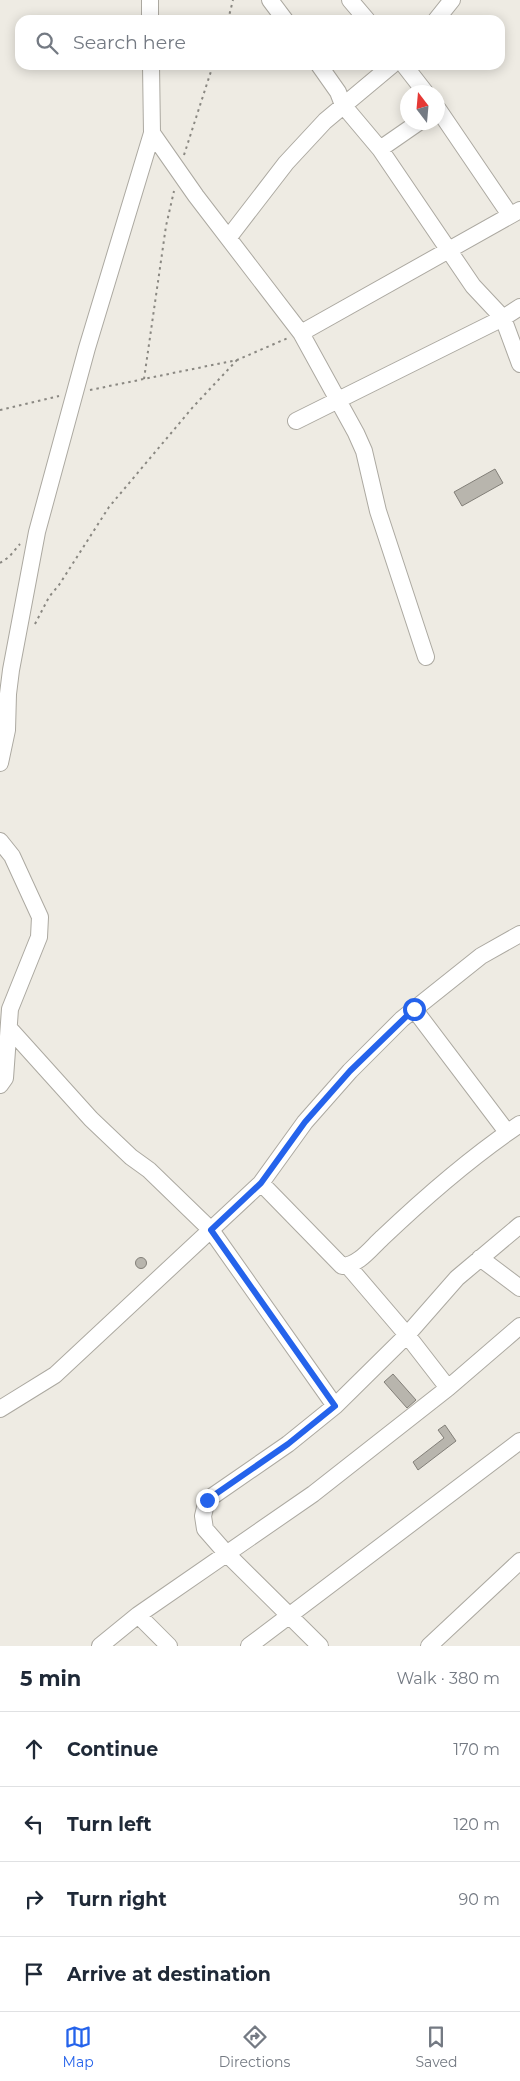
<!DOCTYPE html>
<meta charset="utf-8">
<style>
:root{--surface:#fff;--page:#f6f6f7;--text:#1f2937;--muted:#747a83;--line:#e0e1e3;--accent:#2563eb}
body{margin:0;font-family:Montserrat,sans-serif;background:var(--page);color:var(--text)}
.compass{position:absolute;left:400px;top:85px;width:45px;height:45px;border-radius:50%;background:var(--surface);box-shadow:0 2px 12px #0003;rotate:344deg}
.stop{position:absolute;width:15px;height:15px;margin:-11px;border:4px solid #2563eb;border-radius:50%;background:#fff}
.stop.end{background:#2563eb;border-color:#fff;box-shadow:0 1px 5px #0008}
.list{margin:0;padding:0;list-style:none}
h2{display:flex;justify-content:space-between;align-items:center;height:65px;margin:0;padding:0 20px;font-size:21px}
h2 small{font-size:16px;font-weight:400;color:var(--muted)}
.list li{display:grid;grid-template-columns:32px 1fr auto;gap:15px;align-items:center;box-sizing:border-box;height:75px;padding:0 20px;border-top:1px solid var(--line)}
.list b{display:block;font-size:19px;white-space:nowrap}
.list em{font-size:16px;font-style:normal;color:var(--muted)}
.icon{flex:none;width:28px;height:28px;fill:none;stroke:currentColor;stroke-width:2;stroke-linecap:round;stroke-linejoin:round}
.map{position:relative;flex:none;width:520px;height:1646px;overflow:hidden}
.search{position:absolute;background:var(--surface);box-shadow:0 2px 12px #0003;left:15px;right:15px;top:15px;height:55px;display:flex;align-items:center;gap:12px;box-sizing:border-box;padding:0 18px;border-radius:15px;color:var(--muted);font-size:19px}
.sheet{height:365px;background:var(--surface)}
nav{display:flex;justify-content:space-around;align-items:center;box-sizing:border-box;height:70px;border-top:1px solid var(--line);background:var(--surface);font-size:14px;color:var(--muted)}
nav a{display:grid;justify-items:center;gap:2px}
nav .on{color:var(--accent)}
.map>svg:first-child{display:block}
</style>
<div class="map">
<svg width="520" height="1646" viewBox="0 0 520 1646">
<rect width="100%" height="100%" fill="#eeebe3"/>
<path fill="#b8b5ad" stroke="#827f78" d="M 495,469 L 503,483 L 462,506 L 454,492 Z
M135.5 1263a5.5 5.5 0 1 1 11 0a5.5 5.5 0 1 1-11 0Z
M 393,1374 L 416,1400 L 407,1408 L 384,1382 Z
M 445,1425 L 456,1441 L 418,1470 L 413,1462 L 444,1438 L 438,1430 Z"/>
<g fill="none" stroke-linecap="round" stroke-linejoin="round">
<g stroke="#aca9a1" stroke-width="18">
<path id="minor" d="M 150,0 L 150,20
M 270,0 L 285,20
M 350,0 L 367,20
M 436,20 L 452,0
M 319,65 L 338,92 L 343,105 L 380,149 L 473,286 L 503,318 L 520,364
M 404,65 L 425,92
M 438,109 L 510,215
M 152,133 L 196,196 L 301,333 L 356,433 L 364,451 L 378,511 L 426,657
M 380,149 L 419,122
M 229,237 L 286,163 L 325,121 L 392,65
M 301,333 L 520,210
M 296,421 L 503,318 L 520,307
M 0,763 L 7,730 L 8,694 L 11,670 L 37,532 L 87,348 L 152,133 L 151,65
M 0,841 L 12,856 L 40,917 L 39,937 L 10,1009 L 5,1078 L 0,1085
M 520,934 L 481,956 L 402,1019 L 350,1071 L 305,1122 L 261,1183 L 342,1266 C 358,1266 371,1248 382,1238 C 425,1197 471,1157 520,1124
M 414,1009 L 507,1132
M 9,1028 L 91,1119 L 131,1157 L 149,1170 L 211,1230 L 335,1406
M 480,1258 L 520,1288
M 348,1266 L 407,1335 L 448,1388
M 0,1409 L 55,1375 L 261,1183
M 138,1615 L 313,1494 L 448,1388 L 520,1326
M 100,1646 L 138,1615 L 169,1646
M 249,1646 L 520,1441
M 320,1646 L 226,1553 L 205,1529 L 203,1516 L 207,1500 L 288,1444 L 335,1406 L 407,1335 L 457,1278 L 520,1225
M 429,1646 L 520,1561"/>
</g>
<path stroke="#8a8882" stroke-width="2" stroke-dasharray="2.5 4" stroke-linecap="butt" d="M 228,20 L 233,0
M 184,155 L 213,65
M 144,379 L 166,226 L 174,191
M 90,390 L 237,360 L 288,338
M 0,410 L 59,396
M 0,563 L 9,557 L 20,544
M 35,624 L 49,597 L 59,585 L 109,507 L 193,407 L 237,360"/>
<use href="#minor" stroke="#fff" stroke-width="16"/>
</g>
<g fill="none" stroke-linecap="round" stroke-linejoin="round">
<path stroke="#2563eb" stroke-width="6" d="M 207,1500 L 288,1444 L 335,1406 L 211,1230 L 261,1183 L 305,1122 L 350,1071 L 414,1009"/>
</g>
</svg>
<svg class="compass" viewBox="-18 -18 36 36"><path d="M0-13l5 13h-10z" fill="#e53935"/><path d="M0 13l5-13h-10z" fill="#747a83"/></svg>
<div class="stop" style="left:414px;top:1009px"></div>
<div class="stop end" style="left:207px;top:1500px"></div>
<div class="search"><svg class="icon" aria-label="search" viewBox="0 0 24 24"><circle cx="10" cy="10" r="6"/><path d="M15 15l6 6"/></svg>Search here</div>
</div>
<section class="sheet">
<h2>5 min<small>Walk · 380 m</small></h2>
<ul class="list">
<li><svg class="icon" aria-label="ahead" viewBox="0 0 24 24"><path d="M12 20V5M6 11l6-6 6 6"/></svg><div><b>Continue</b></div><em>170 m</em></li>
<li><svg class="icon" aria-label="left" viewBox="0 0 24 24"><path d="M17 20v-9H6M10 6l-5 5 5 5"/></svg><div><b>Turn left</b></div><em>120 m</em></li>
<li><svg class="icon" aria-label="right" viewBox="0 0 24 24"><path d="M7 20v-9h11M14 6l5 5-5 5"/></svg><div><b>Turn right</b></div><em>90 m</em></li>
<li><svg class="icon" aria-label="arrive" viewBox="0 0 24 24"><path d="M6 21V4h12l-3 4 3 4H6"/></svg><div><b>Arrive at destination</b></div></li>
</ul>
</section>
<nav>
<a class="on"><svg class="icon" aria-label="map" viewBox="0 0 24 24"><path d="M3 6l6-2 6 2 6-2v14l-6 2-6-2-6 2zM9 4v14M15 6v14"/></svg>Map</a>
<a><svg class="icon" aria-label="directions" viewBox="0 0 24 24"><path d="M12 3l9 9-9 9-9-9zM9 14v-3h6M13 9l2 2-2 2"/></svg>Directions</a>
<a><svg class="icon" aria-label="saved" viewBox="0 0 24 24"><path d="M7 4h10v16l-5-4-5 4z"/></svg>Saved</a>
</nav>
